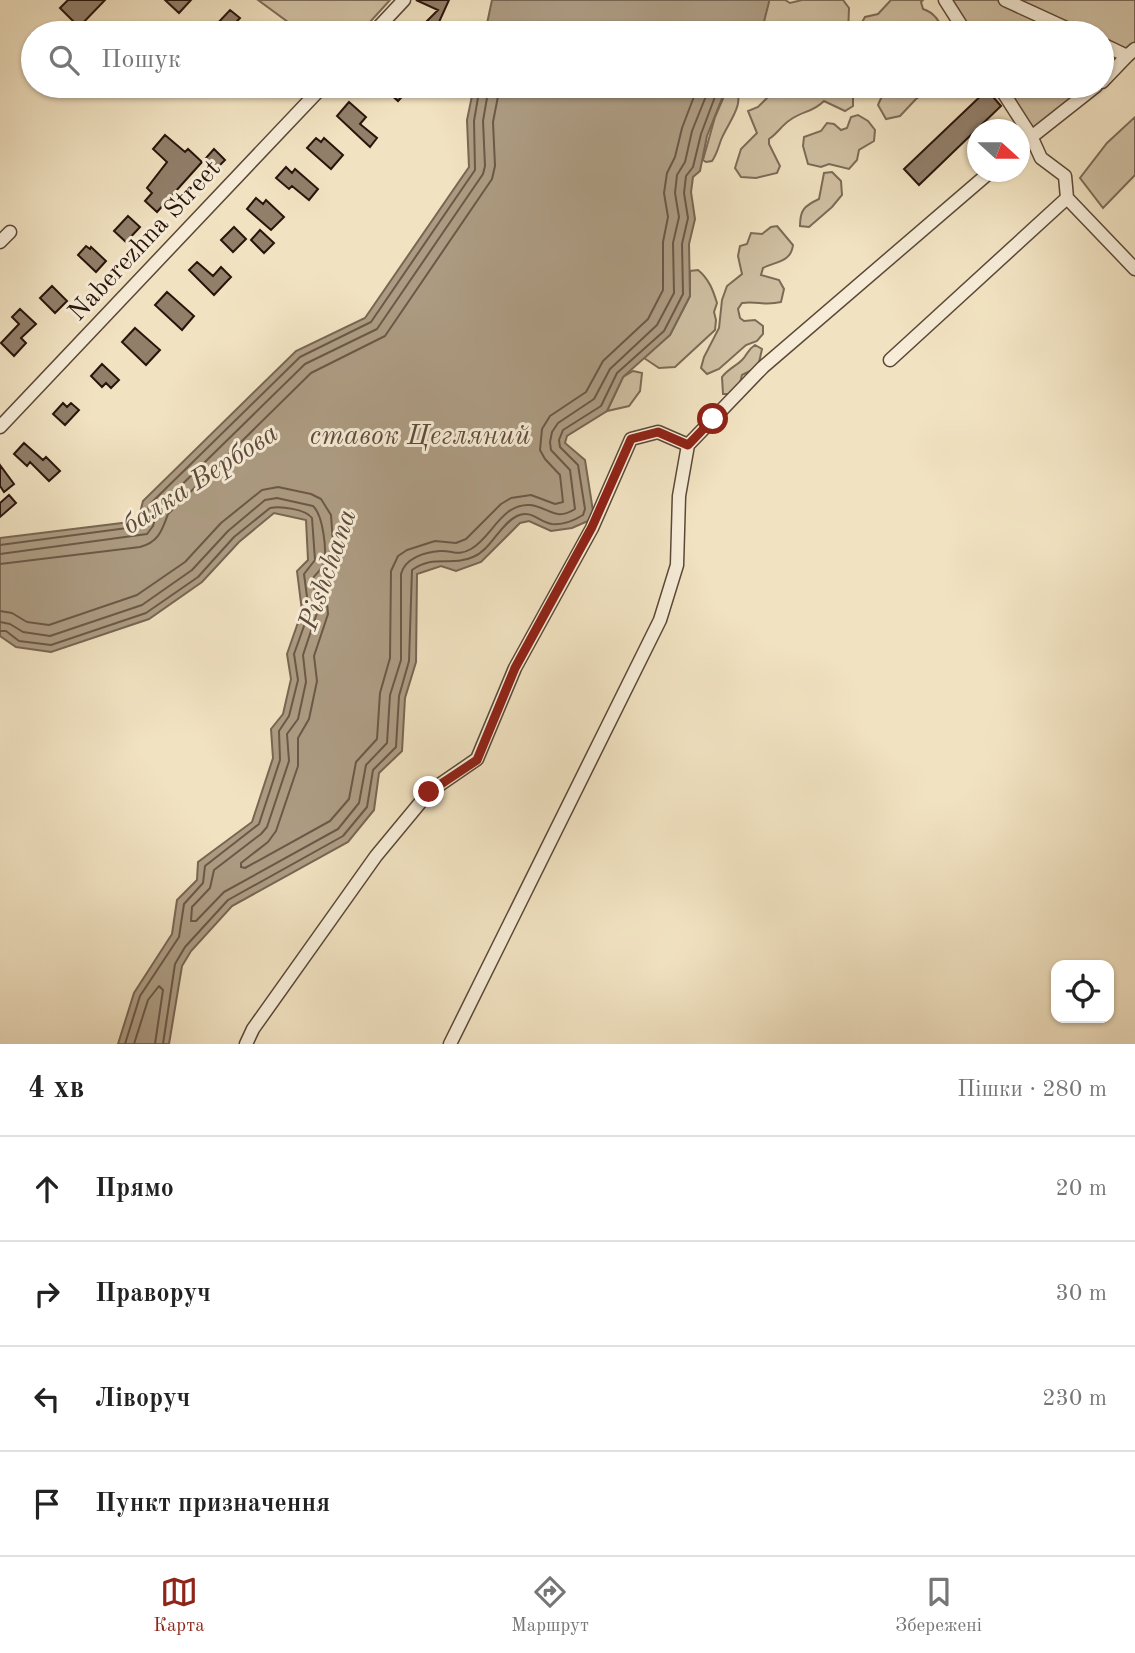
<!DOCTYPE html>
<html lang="uk">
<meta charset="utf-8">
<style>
:root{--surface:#fff;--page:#f2f2f2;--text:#222;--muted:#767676;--line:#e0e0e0;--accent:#8f2418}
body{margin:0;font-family:"Old Standard TT",serif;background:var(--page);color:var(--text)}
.controls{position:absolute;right:21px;bottom:21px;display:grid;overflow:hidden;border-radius:14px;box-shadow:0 2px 5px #0004}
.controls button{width:63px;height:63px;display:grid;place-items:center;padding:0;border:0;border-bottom:2px solid var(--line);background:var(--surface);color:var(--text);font:35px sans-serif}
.compass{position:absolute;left:967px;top:119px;width:63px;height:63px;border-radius:50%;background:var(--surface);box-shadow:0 2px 5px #0004;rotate:111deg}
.stop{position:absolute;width:21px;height:21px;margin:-16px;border:5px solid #8f2418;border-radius:50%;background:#fff}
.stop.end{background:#8f2418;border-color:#fff;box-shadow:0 2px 7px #0008}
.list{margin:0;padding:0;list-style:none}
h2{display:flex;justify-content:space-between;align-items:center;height:91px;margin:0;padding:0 28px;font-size:30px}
h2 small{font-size:23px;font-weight:400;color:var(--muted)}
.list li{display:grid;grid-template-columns:46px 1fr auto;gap:21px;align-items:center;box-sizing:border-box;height:105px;padding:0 28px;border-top:2px solid var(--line)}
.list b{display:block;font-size:26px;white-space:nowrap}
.list em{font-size:23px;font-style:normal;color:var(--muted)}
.icon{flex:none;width:38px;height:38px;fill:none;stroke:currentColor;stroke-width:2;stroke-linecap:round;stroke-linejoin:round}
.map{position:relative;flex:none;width:1135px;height:1044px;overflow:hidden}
.search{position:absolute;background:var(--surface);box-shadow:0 2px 5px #0004;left:21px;right:21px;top:21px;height:77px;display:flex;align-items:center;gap:18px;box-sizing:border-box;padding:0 24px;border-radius:38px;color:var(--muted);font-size:26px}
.sheet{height:511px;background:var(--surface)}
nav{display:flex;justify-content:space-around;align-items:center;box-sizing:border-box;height:98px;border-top:2px solid var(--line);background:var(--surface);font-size:19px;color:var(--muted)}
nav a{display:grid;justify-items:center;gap:4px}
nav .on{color:var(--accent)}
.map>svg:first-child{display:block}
</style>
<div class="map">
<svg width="1135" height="1044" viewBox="0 0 1135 1044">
<rect width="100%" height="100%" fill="#f1e2c1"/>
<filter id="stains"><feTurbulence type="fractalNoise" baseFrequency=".00286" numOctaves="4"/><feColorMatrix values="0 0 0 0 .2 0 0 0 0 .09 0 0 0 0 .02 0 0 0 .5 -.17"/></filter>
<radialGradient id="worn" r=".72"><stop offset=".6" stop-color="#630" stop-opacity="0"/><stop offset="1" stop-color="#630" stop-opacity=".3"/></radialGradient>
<path fill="#cfbfa2" stroke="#7c6a56" stroke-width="2" d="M 258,0 L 390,0 L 360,33 L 303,33 Z
M 720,0 L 785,0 L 790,3 L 802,0 L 843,0 L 849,8 L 848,33 L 816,33 L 816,27 L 788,27 L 776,33 L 756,33 Z
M 891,0 L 923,0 L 921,2 L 923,9 C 933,12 942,22 942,33 L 856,33 L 865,17 L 878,14 Z
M 945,0 L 1135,0 L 1135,48 L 1102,82 L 1102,33 L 966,33 Z
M 734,86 C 747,103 728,122 721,140 C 718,148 717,154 712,161 L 706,162 L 703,160 L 715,117 L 728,87 Z
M 779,86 L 849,86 L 853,98 L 853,106 L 845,111 L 824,101 C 812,113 804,110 790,120 C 782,125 777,134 769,139 L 769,144 L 780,166 L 777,173 L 756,178 L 741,177 L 735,168 L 741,149 L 757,133 L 748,111 L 758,107 Z
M 893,86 L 935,86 L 916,99 L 900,116 L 886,119 L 878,105 L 885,89 Z
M 999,86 L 1096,86 L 1031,136 Z
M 858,115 L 868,121 L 875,130 L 874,141 L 859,150 L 857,160 L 849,169 L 829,164 L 821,167 L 808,164 L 803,146 L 804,137 L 821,131 L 827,123 L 834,124 L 841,130 L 847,128 L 851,117 Z
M 1135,117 L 1135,175 L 1103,208 L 1080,178 L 1107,143 Z
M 832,172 L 841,181 L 842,195 L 832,207 L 809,227 L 800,226 C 800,210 804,206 819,199 L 824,173 Z
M 777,226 L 793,245 C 791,262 777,261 763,268 L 761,275 L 779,280 L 784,289 L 781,302 C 765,306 758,301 742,303 L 738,309 L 740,318 L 744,321 L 755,320 L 763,326 L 763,334 L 757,341 L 746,345 L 719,369 L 707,374 L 701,368 L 704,357 L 719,328 L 722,300 L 727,286 L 742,274 L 738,256 L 740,246 L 747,244 L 751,233 L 762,234 L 771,227 Z
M 698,270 C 709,279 713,290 717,303 L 714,312 L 716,320 L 715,330 L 675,367 L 659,368 L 644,358 L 670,335 L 690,296 L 690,271 Z
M 755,345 L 762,349 L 758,367 L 742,375 L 740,383 L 730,394 L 723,394 L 722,377 C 728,369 736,366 742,360 C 748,354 747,350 755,345 Z
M 633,371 L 642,373 L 640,391 L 629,406 L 607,411 L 623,377 Z"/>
<path fill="#ad9c83" stroke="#786653" stroke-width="2" d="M 492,0 L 769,0 L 769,2 L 761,33 L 485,33 Z
M 474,86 L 727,86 L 707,136 L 700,171 L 693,177 L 691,192 L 695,219 L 689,244 L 690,296 L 670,335 L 623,377 L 607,411 L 567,436 L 565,443 L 585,460 L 593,511 L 588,521 L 572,528 L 551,531 L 529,521 L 520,523 L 481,562 L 456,571 L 441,566 L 417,574 L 416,662 L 405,698 L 402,751 L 379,773 L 374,810 L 348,842 L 232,906 L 191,951 L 182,966 L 169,1044 L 118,1044 L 134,993 L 172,934 L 177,900 L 197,880 L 198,862 L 252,822 L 273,758 L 271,729 L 283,714 L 291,679 L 287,654 L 302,611 L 297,571 L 308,560 L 306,520 L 274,513 L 239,542 L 202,582 L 149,619 L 51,652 L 16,647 L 0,636 L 0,538 L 138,521 L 143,501 L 296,351 L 365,318 L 469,167 L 467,120 Z"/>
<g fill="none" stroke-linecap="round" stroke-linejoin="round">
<path stroke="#6b5847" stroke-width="2" d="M 0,545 L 142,526 L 150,504 L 300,357 L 371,322 L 475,170 L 474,121 L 480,86
M 0,554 L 147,534 L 153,526 L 158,508 L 305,364 L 377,329 L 483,174 L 485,166 L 483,121 L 489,86
M 0,564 L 140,547 C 159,542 162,530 168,514 L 311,373 L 385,336 L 492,179 L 495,166 L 493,122 L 500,86
M 0,611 L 12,613 L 27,622 L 49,625 L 137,595 L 185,562 L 221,523 L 262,490 L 278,487 L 311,494 L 321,499 L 331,515 L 334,557 L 333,569 L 325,582 L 328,614 L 314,656 L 317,681 L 309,719 L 298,738 L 298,766 L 276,831 L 268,842 L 241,863 L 241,867 L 245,868 L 330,821 L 349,799 L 356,762 L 377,739 L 380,693 L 390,658 L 391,571 L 398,556 L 407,550 L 435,541 L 456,543 L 466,539 L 501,504 L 511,498 L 531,495 L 555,504 L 563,502 L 560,475 L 545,459 L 540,450 L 542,429 L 550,416 L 586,392 L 603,361 L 648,319 L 663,290 L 663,242 L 668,217 L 664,193 L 667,173 L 675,157 L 682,128 L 698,86
M 0,622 L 10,624 L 23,632 L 50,636 L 142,605 L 192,570 L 228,531 L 265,500 L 277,498 L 313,506 C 323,515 327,550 324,563 C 322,569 317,573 313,578 L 317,613 L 303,655 L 306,682 L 298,719 L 287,734 L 289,761 L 267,827 L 261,834 L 214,870 L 210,888 L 192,907 L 191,921 L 196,921 L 224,892 L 338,829 L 359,803 L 366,765 L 387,743 L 390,695 L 401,660 L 401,574 C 405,558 425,552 440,551 C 453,550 457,557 471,549 C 492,537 502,503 530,505 C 549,507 555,522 575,509 L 570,470 L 551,450 L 550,442 L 552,432 L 558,423 L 594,399 L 610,369 L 657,325 L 674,293 L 673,243 L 679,217 L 675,193 L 677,175 L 685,162 L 692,131 L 710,86
M 0,631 L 6,631 L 19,641 L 51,645 L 146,613 L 198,577 L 234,537 L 270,508 C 281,506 305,509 312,518 L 315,560 L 304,574 L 309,612 L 294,654 L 298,680 L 289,716 L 279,731 L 280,760 L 259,824 L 205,866 L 203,883 L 184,904 L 179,937 L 140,996 L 125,1044
M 134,1044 L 148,1000 L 159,986 L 163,990 L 155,1044
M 163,1044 L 175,964 L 185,947 L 228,900 L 343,836 L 367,807 L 373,770 L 396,747 L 399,696 L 409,661 L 412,570 C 434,554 451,567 473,557 C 491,550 499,525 517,516 C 531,509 539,522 552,524 C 563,525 575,520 583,515 L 585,509 L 578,465 L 560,447 L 559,440 L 563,430 L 601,406 L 617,373 L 664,331 L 683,294 L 682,244 L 688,218 L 684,193 L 686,176 L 693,167 L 701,134 L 719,86"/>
</g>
<path fill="#917f6a" stroke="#29140b" stroke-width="2" d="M 68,0 L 105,0 L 79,27 L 60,8 Z
M 165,0 L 191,0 L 179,13 Z
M 416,0 L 449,0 L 439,22 L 451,33 L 425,33 L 420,28 L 438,10 Z
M 230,10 L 240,18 L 226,33 L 216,25 Z
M 397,86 L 412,86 L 398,101 L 390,94 Z
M 987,90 L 1001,106 L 919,185 L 904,169 Z
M 349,102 L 366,117 L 360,124 L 377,138 L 370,147 L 337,116 Z
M 165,135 L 185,152 L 188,149 L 202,162 L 157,212 L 145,201 L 152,193 L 147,188 L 167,162 L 153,149 Z
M 316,138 L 321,142 L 324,138 L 343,155 L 331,169 L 307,148 Z
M 214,149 L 225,160 L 216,169 L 206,158 Z
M 286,167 L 292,173 L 295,169 L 318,189 L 309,200 L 292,186 L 289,189 L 276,178 Z
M 256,198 L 263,204 L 266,200 L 284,217 L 271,230 L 247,209 Z
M 128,216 L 140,227 L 126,242 L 114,231 Z
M 234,227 L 246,239 L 233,252 L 221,240 Z
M 260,230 L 274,243 L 264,253 L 251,240 Z
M 86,246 L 90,249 L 91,247 L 106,261 L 96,272 L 78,255 Z
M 197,262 L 213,276 L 221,267 L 231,277 L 214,295 L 189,270 Z
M 52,286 L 67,301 L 55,313 L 40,298 Z
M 167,292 L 194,316 L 182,330 L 155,305 Z
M 20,309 L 36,324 L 21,338 L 26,343 L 14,356 L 1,343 L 19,324 L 12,317 Z
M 135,328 L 160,350 L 146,365 L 122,342 Z
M 102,364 L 119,380 L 111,388 L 106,383 L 102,387 L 91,376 Z
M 63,403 L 67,407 L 71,403 L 79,410 L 65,425 L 53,414 Z
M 24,443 L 43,460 L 46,457 L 60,471 L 49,481 L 30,462 L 27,466 L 14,454 Z
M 0,465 L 14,484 L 4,492 L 0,486 Z
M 9,495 L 16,503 L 0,517 L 0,503 Z"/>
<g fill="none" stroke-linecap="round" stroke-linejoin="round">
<g stroke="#5b4838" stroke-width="15">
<path id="minor" d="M 945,0 L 966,33
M 1005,0 L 1077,33
M 373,33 L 404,0
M 1102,44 L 1127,56 L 1135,49
M 1102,82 L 1127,56
M 999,86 L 1031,136 L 1041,158 L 1065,176 L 1067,198 L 1135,269
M 1020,146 L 1096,86
M 0,242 L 10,232
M 890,360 L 1067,198
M 0,427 L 323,86
M 246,1044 L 253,1029 L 376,856 L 429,792 L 477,759 L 515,668 L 592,528 L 631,439 L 658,432 L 688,445
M 450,1044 L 660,620 L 677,565 L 679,496 L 688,445 L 763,367 L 990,172"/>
</g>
<use href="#minor" stroke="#f6ecd7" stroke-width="12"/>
</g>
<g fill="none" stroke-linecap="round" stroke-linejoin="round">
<path stroke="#8f2418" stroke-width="9" d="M 429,792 L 477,760 L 515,668 L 592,527 L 631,439 L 658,432 L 688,445 L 713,419"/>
</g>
<g text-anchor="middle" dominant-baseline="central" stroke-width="6" stroke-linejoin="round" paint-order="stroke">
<g font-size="26" fill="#29140b" stroke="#f6ecd7">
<text transform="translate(145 241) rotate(-47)">Naberezhna Street</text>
</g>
<g font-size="28" font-style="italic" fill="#5e4a3b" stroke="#f6ecd7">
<text x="420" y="437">ставок Цегляний</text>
<text transform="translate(201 480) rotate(-33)">балка Вербова</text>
<text transform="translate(329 570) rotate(-71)">Pishchana</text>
</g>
</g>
<rect width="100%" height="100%" filter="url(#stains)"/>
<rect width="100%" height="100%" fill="url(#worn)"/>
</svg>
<div class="controls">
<button><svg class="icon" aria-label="locate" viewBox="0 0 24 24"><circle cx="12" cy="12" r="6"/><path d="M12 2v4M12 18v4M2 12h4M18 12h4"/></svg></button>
</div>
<svg class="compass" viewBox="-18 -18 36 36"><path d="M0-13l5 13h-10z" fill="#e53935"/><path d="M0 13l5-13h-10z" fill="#767676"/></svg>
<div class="stop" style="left:713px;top:419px"></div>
<div class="stop end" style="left:429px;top:792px"></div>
<div class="search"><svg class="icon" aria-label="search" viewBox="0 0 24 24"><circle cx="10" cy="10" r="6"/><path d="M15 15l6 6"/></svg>Пошук</div>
</div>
<section class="sheet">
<h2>4 хв<small>Пішки · 280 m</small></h2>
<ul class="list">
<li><svg class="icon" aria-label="ahead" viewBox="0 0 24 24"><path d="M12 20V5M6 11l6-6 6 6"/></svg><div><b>Прямо</b></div><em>20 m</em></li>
<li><svg class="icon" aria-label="right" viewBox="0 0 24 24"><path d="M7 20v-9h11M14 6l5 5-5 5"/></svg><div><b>Праворуч</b></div><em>30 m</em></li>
<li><svg class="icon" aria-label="left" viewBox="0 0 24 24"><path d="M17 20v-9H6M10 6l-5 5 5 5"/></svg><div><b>Ліворуч</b></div><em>230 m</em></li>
<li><svg class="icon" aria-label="arrive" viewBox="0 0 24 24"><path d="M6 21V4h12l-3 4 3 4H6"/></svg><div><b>Пункт призначення</b></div></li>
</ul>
</section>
<nav>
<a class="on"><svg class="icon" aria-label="map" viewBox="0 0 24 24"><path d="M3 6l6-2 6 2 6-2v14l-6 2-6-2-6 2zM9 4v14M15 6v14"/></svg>Карта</a>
<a><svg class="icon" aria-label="directions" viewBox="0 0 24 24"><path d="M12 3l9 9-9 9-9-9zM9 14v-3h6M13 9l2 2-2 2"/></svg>Маршрут</a>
<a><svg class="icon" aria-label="saved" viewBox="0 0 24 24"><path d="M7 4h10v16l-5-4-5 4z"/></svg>Збережені</a>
</nav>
